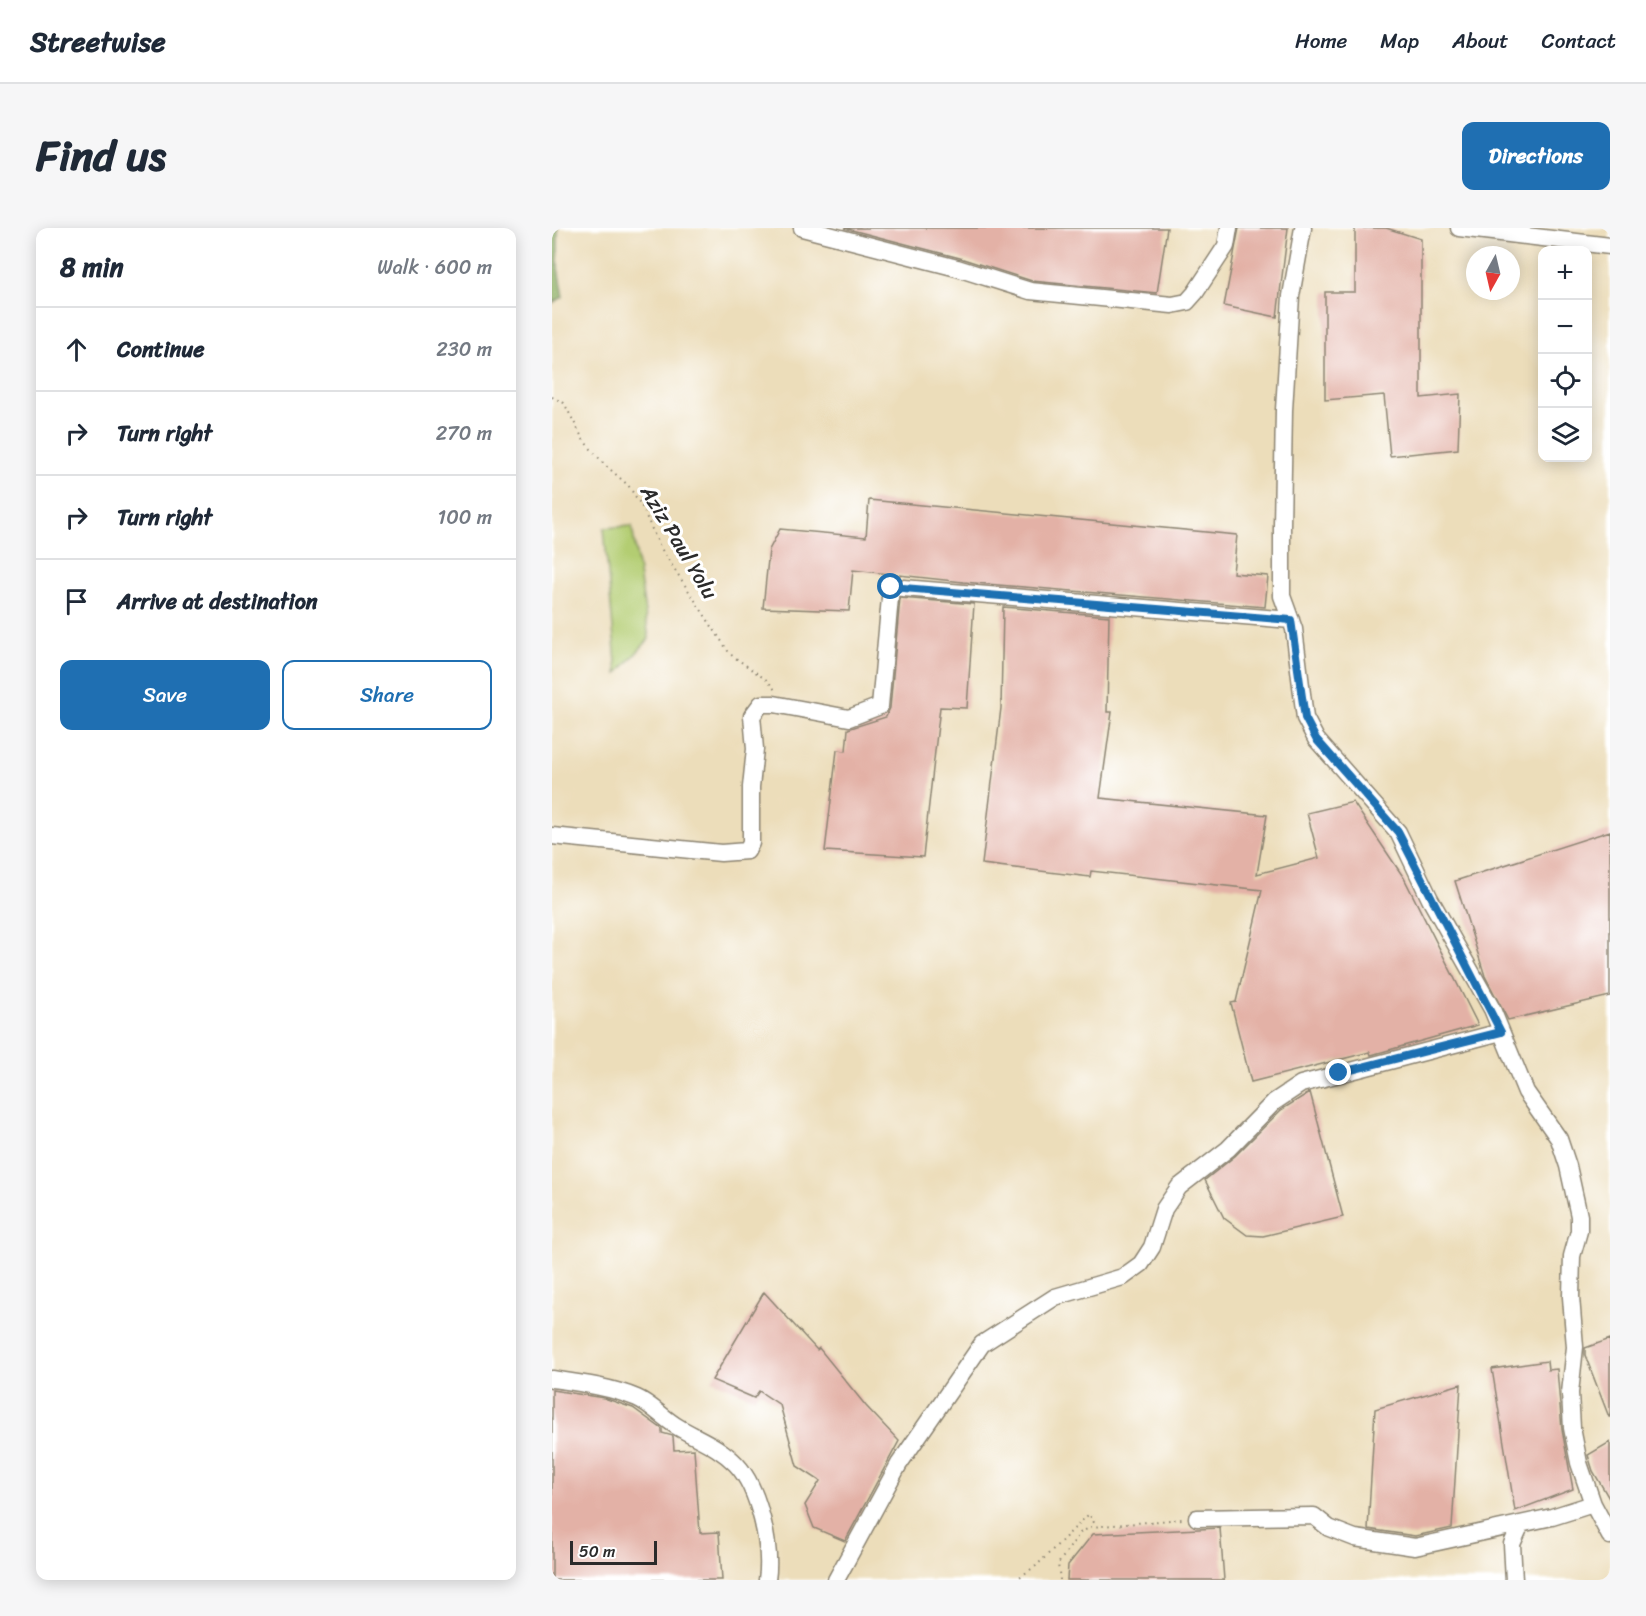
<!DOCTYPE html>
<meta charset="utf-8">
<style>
:root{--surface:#fff;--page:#f6f6f7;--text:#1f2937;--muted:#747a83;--line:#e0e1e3;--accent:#1f6fb2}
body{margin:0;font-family:Sriracha,sans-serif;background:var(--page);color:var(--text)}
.controls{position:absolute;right:18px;top:18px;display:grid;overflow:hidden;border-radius:12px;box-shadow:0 3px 15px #0003}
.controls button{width:54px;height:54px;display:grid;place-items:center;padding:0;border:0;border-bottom:2px solid var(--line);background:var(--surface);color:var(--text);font:30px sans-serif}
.compass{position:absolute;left:914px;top:18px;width:54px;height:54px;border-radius:50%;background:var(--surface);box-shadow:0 3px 15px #0003;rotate:188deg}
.scale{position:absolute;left:18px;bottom:15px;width:87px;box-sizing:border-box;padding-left:6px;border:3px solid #2b2b2b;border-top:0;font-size:16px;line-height:21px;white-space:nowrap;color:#2b2b2b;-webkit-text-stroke:4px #fff;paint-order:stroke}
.stop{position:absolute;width:18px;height:18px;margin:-14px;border:4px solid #1f6fb2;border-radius:50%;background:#fff}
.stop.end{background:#1f6fb2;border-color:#fff;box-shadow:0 2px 6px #0008}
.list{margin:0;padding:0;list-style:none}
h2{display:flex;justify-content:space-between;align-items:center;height:78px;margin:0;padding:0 24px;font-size:26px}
h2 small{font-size:20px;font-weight:400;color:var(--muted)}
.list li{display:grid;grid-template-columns:39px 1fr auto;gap:18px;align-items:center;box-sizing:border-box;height:84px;padding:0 24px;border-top:2px solid var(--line)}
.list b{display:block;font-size:22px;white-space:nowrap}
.list em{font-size:20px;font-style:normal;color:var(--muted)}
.actions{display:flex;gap:12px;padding:18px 24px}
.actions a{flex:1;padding:14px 0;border:2px solid var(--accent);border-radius:12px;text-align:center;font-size:21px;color:var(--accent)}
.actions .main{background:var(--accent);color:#fff}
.icon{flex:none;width:33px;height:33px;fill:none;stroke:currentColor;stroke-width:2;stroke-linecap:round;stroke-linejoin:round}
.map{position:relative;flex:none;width:1058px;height:1352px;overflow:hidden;border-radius:12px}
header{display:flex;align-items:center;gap:36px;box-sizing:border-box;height:84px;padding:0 30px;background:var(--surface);border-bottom:2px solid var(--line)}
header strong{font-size:28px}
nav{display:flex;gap:33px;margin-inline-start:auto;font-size:21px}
.intro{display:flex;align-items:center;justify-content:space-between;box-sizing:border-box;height:144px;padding:0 36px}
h1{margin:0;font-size:42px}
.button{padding:15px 27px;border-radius:12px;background:var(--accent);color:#fff;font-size:21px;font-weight:700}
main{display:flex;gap:36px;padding:0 36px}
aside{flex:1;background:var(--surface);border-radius:12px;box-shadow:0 3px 15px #0003}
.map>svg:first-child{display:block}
</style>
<header>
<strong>Streetwise</strong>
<nav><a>Home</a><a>Map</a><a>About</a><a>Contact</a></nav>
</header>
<div class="intro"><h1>Find us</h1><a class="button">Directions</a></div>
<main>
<aside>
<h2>8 min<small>Walk · 600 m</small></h2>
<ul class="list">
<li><svg class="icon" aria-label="ahead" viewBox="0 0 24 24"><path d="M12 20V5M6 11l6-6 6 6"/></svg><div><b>Continue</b></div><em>230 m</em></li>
<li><svg class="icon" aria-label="right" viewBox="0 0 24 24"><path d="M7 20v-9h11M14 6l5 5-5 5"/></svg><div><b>Turn right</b></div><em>270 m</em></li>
<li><svg class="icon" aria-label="right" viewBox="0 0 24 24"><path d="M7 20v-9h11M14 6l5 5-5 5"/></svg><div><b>Turn right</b></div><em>100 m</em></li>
<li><svg class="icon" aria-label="arrive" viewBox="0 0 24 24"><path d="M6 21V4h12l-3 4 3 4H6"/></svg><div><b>Arrive at destination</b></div></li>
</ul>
<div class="actions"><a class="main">Save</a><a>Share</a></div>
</aside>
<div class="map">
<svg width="1058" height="1352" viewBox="0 0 1058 1352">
<rect width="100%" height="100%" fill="#fff"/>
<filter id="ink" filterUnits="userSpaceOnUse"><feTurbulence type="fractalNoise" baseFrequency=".0167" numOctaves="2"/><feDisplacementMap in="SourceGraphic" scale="12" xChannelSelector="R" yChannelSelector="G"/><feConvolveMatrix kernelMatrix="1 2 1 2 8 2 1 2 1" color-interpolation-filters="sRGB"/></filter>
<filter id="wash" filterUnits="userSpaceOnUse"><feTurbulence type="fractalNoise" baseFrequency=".008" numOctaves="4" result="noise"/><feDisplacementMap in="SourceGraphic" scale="24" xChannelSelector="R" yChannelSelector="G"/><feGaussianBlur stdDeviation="1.35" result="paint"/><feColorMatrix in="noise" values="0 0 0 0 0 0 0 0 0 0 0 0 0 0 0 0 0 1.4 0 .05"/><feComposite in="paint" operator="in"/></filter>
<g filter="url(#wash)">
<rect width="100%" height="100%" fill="#ecddba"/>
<path fill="#b3cd72" stroke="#6f7c4e" stroke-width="1.5" d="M 80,298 L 97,411 L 65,446 L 52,300 Z"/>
<path fill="#8eb064" stroke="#5c6e48" stroke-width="1.5" d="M 0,0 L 6,0 L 6,40 L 11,69 L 0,75 Z"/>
<g id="blocks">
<path fill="#e3b1a6" d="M 292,0 L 615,0 L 605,65 L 480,53 L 408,30 Z
M 687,0 L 736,0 L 725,89 L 672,78 Z
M 803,0 L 834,0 L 869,11 L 869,170 L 908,166 L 906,221 L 838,228 L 832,167 L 773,172 L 773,64 L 803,64 Z
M 317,272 L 685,307 L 681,345 L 716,348 L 713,379 L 411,354 L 301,342 L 297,383 L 211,380 L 217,322 L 228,301 L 314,309 Z
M 348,370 L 422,376 L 415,480 L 388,479 L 371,629 L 273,623 L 285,522 L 294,523 L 296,501 L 334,489 L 338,480 Z
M 451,379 L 557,388 L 555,484 L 560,484 L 548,570 L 715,587 L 705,646 L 767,630 L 755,585 L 801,574 L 852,650 L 926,797 L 819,827 L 818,824 L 699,854 L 679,775 L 684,774 L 710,662 L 539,643 L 538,649 L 430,636 L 449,480 Z
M 1058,603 L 1058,768 L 956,792 L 933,748 L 903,653 Z
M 758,864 L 791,989 L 711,1008 L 695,1007 L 672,990 L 653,952 L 683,928 L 729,882 Z
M 212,1064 L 265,1122 L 267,1120 L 314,1178 L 347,1213 L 293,1313 L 262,1300 L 253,1277 L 268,1253 L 245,1238 L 228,1177 L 207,1163 L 202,1170 L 160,1152 Z
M 1058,1111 L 1058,1189 L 1057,1189 L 1033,1127 L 1033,1120 Z
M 995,1133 L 996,1142 L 1005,1141 L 1010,1202 L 1021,1261 L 963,1283 L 940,1141 Z
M 909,1156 L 900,1300 L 863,1308 L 816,1301 L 823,1181 Z
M 0,1162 L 52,1170 L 81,1180 L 110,1201 L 110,1205 L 121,1208 L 122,1222 L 142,1221 L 148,1305 L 167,1304 L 170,1352 L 0,1352 Z
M 1058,1214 L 1058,1272 L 1041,1243 L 1036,1227 Z
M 668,1300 L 672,1352 L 515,1352 L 516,1337 L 541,1306 Z"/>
</g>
</g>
<g filter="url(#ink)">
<use href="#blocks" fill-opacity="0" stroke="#8c8472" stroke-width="1.5"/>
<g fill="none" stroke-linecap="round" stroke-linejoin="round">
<g stroke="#8c8472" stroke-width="19">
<path id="minor" d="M 250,0 L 405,40 L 478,63 L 620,77 L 635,74 L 643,65 L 674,18 L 677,0
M 751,0 L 739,68 L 732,182 L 730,298 L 730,368 L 742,401 L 753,490 L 764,511 L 846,604 L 878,671 L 940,781 L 974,864 L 1007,911 L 1016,938 L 1027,988 L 1027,1003 L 1020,1028 L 1019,1069 L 1023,1119 L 1018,1165 L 1020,1200 L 1027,1235 L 1041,1276 L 1058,1308
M 907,0 L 1058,18
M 0,608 L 169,625 L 195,623 L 199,615 L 199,559 L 203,521 L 200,488 L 209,476 L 222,476 L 297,490 L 328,478 L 339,359 L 739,392
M 0,1151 C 28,1155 59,1159 85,1170 C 99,1176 112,1191 126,1199 C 146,1211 167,1218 184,1236 C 207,1260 220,1319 215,1352
M 645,1290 L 762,1288 L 777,1300 L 803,1310 L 863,1319 L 1000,1289 L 1041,1276
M 284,1352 L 347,1236 L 430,1116 L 503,1069 L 571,1049 L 589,1036 L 600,1019 L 612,981 L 627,959 L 676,921 L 722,874 L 749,856 L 949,804
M 962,1352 L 960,1316 L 969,1296"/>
</g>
<path stroke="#8c8472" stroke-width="2" stroke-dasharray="1.5 4.5" stroke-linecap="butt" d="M 0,169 L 12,175 L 32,213 L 53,237 L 76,257 L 89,277 L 108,319 L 178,426 L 216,453 L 223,462
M 463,1352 L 484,1338 L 537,1286 L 544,1298
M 508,1352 L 506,1336 L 528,1305 L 539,1299 L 630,1291"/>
<use href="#minor" stroke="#fff" stroke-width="16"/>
</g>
</g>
<g fill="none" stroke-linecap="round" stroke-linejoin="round" filter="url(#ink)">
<path stroke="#1f6fb2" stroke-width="8" d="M 339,359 L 739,392 L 753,490 L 764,511 L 846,604 L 949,804 L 787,845"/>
</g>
<g text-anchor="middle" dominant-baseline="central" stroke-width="6" stroke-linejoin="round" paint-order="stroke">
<g font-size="21" fill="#2b2b2b" stroke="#fff">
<text transform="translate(127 314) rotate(59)">Aziz Paul Yolu</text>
</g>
</g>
</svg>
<div class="controls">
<button>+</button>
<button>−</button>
<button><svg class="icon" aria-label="locate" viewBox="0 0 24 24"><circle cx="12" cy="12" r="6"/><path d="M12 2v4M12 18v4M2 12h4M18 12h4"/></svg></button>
<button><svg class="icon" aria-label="layers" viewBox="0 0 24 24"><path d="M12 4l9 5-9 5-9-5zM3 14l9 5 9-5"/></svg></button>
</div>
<svg class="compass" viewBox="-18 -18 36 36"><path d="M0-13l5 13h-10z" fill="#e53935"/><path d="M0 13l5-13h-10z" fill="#747a83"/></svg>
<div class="scale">50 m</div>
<div class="stop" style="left:339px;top:359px"></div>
<div class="stop end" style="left:787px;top:845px"></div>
</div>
</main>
